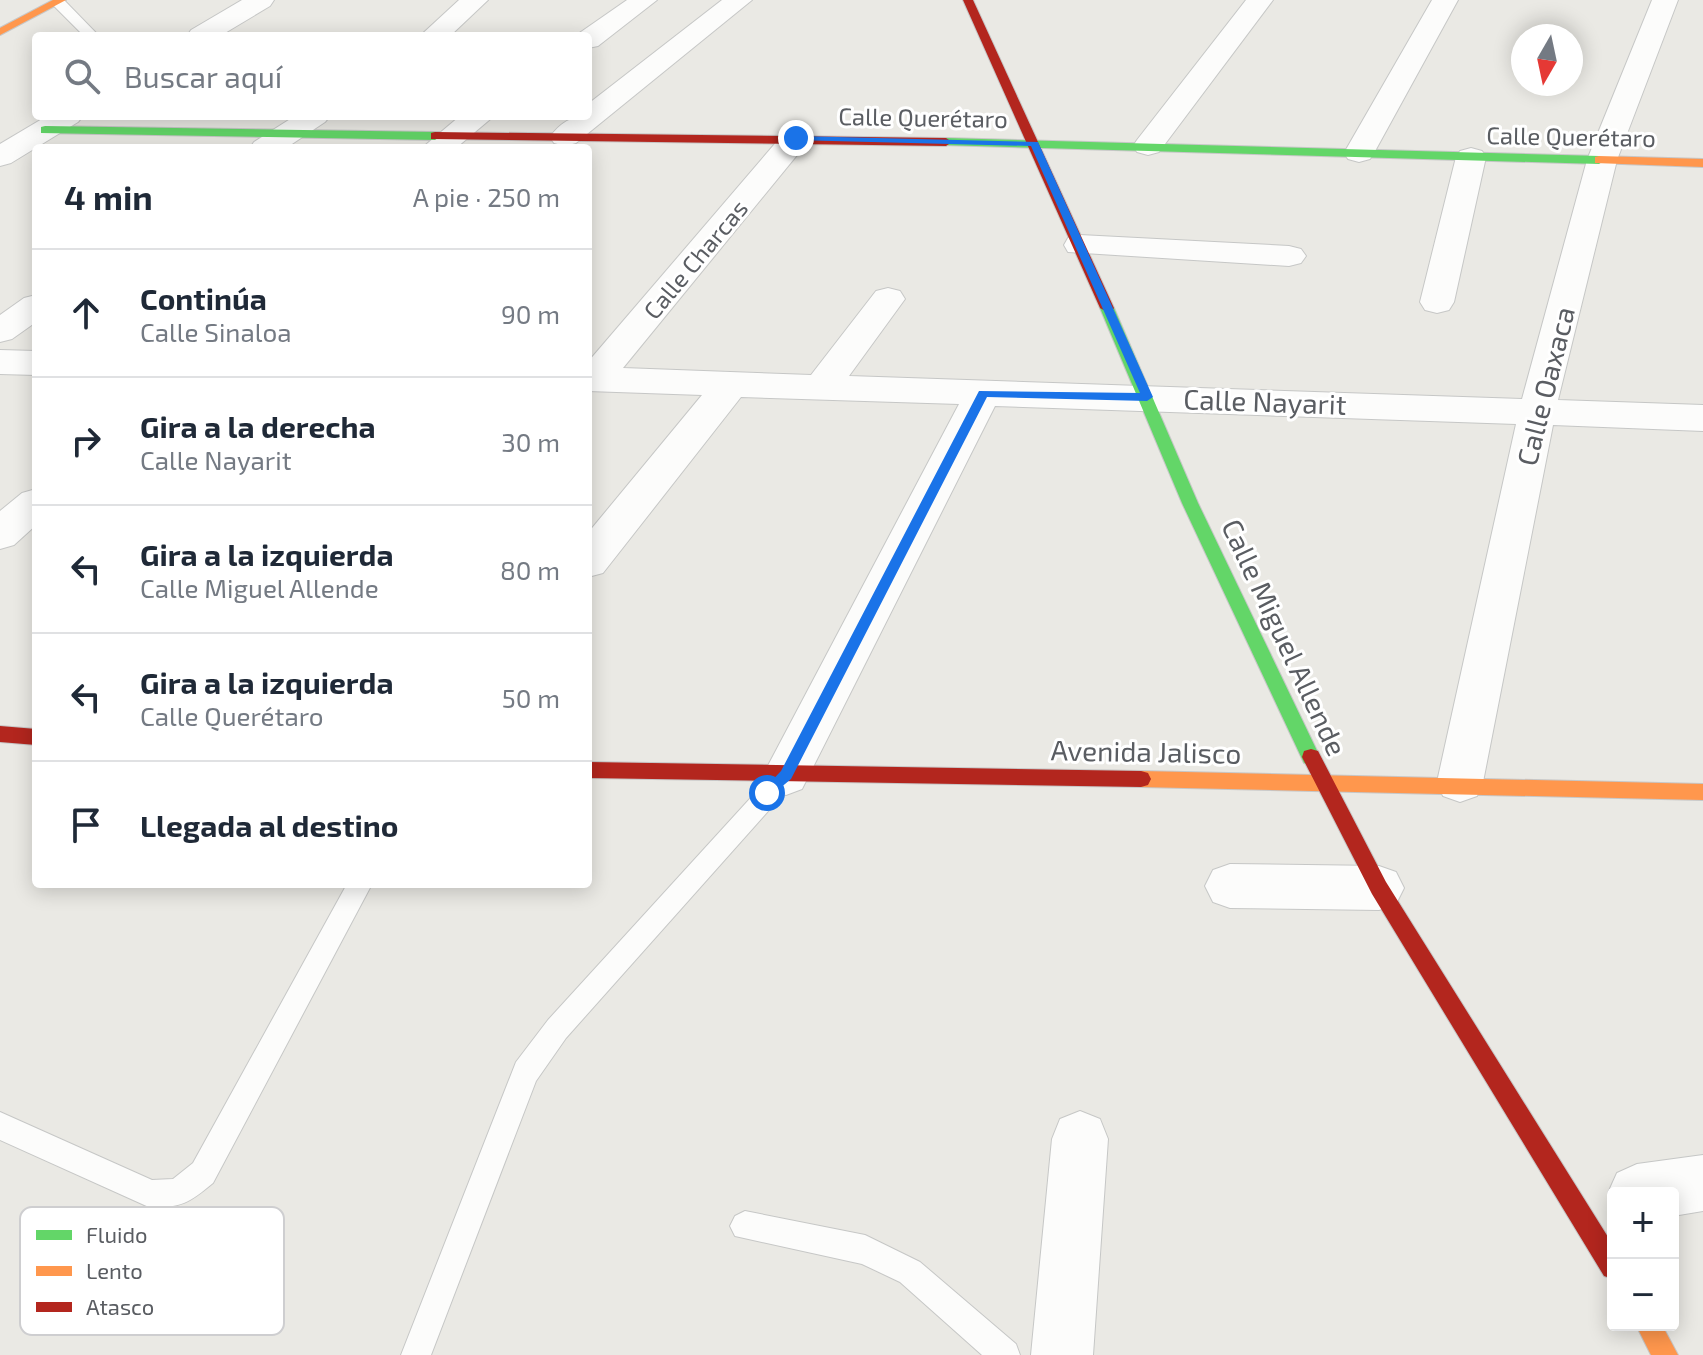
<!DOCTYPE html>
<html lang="es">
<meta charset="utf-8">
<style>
:root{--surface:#fff;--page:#f2f2f3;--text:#1f2937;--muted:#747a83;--line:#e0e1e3}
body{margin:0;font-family:"Exo 2",sans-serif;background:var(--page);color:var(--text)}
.controls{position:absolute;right:24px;bottom:24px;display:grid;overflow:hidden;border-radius:8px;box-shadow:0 4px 20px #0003}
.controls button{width:72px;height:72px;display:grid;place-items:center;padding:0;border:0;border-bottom:2px solid var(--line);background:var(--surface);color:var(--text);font:40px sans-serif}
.compass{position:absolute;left:1511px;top:24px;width:72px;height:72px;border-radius:50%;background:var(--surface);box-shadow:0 4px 20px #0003;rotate:189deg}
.stop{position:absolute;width:24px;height:24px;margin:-18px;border:6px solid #1a73e8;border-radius:50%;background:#fff}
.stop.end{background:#1a73e8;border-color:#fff;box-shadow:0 2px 8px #0008}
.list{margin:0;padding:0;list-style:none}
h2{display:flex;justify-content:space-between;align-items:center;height:104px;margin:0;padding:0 32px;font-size:34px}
h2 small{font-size:26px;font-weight:400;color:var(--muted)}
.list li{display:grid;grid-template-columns:52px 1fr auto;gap:24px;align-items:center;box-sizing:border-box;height:128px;padding:0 32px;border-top:2px solid var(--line)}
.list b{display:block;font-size:30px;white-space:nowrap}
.list p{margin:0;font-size:26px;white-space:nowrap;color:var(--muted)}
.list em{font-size:26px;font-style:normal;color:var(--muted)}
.icon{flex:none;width:44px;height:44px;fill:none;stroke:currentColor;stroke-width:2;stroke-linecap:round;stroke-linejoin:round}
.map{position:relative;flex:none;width:1703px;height:1355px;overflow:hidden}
.search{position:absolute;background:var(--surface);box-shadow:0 4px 20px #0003;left:32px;top:32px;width:560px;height:88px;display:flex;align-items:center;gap:20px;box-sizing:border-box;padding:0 28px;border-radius:8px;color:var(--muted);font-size:30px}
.panel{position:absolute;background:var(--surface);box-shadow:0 4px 20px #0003;left:32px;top:144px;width:560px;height:744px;border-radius:8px}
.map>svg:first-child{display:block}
</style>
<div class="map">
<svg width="1703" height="1355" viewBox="0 0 1703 1355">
<rect width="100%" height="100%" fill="#eae9e4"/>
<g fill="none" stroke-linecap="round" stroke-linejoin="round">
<g stroke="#c6c7c6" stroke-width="2">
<path id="lane" d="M 53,0 L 64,0 L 99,36 L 84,36 L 53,5 Z
M 786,765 L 794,768 L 798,775 L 794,782 L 566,1038 L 536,1081 L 431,1355 L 401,1355 L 516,1062 L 548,1020 L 778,768 Z
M 347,884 L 372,884 L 213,1183 C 189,1203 182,1207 151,1208 L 0,1140 L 0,1112 L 152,1180 L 173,1179 L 193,1163 Z
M 745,1211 L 865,1235 L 920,1262 L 1016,1344 L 1020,1355 L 982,1355 L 900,1282 L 862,1264 L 735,1236 L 730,1226 L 735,1216 Z"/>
</g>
<g stroke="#c6c7c6" stroke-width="2">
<path id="street" d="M 242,0 L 274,0 L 270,6 L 220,36 L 187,36 L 191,30 Z
M 459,0 L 488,0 L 450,36 L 420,36 Z
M 627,0 L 657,0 L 598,46 L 588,48 L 588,36 L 578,34 Z
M 722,0 L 752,0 L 576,143 L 565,146 L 554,143 L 550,137 C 560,123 571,116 588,116 L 588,104 Z
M 1246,0 L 1273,0 L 1159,152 L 1148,155 L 1137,152 L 1133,146 L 1137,140 Z
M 1432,0 L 1458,0 L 1374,153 L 1370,159 L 1359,162 L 1348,159 L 1344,153 Z
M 1652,0 L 1678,0 L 1617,160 L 1558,400 L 1703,405 L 1703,431 L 1553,425 L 1483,782 L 1477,796 L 1460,802 L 1443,796 L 1437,782 L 1516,424 L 995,406 L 802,789 L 786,795 L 770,789 L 763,775 L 959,404 L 741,397 L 603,573 L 588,577 L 588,533 L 702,395 L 588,391 L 588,362 L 785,132 L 796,129 L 807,132 L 811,138 L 623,368 L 811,375 L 876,291 L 888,288 L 900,291 L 905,299 L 849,376 L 1522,399 L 1587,160 Z
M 47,116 L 83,116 L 78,122 L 11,163 L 0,166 L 0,144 Z
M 295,116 L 330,116 L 325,122 L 286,148 L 250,148 L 254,142 Z
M 460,116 L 494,116 L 456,148 L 422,148 Z
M 1471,148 L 1482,151 L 1486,157 L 1454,302 L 1449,310 L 1437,313 L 1425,310 L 1420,302 L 1456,157 L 1460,151 Z
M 1080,235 L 1289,246 L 1301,249 L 1306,256 L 1301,263 L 1289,266 L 1068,252 L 1064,245 L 1068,238 Z
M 36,295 L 36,322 L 12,339 L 0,342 L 0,315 L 24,298 Z
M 0,350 L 36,351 L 36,375 L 0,374 Z
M 36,489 L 36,525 L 14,545 L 0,549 L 0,511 L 22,493 Z
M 1230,864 L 1379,866 L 1396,872 L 1404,888 L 1396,904 L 1379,910 L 1230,908 L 1213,902 L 1205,886 L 1213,870 Z
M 1080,1111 L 1100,1119 L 1108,1139 L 1093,1355 L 1031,1355 L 1052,1139 L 1060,1119 Z
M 1703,1155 L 1703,1211 L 1673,1216 L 1673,1193 L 1613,1193 L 1613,1204 L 1608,1193 L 1617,1173 L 1637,1164 Z"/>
</g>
<g stroke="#c7c7c7" stroke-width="2">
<path id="fast" d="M 45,126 L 435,132 L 441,136 L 435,140 L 41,133 L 41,127 Z
M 946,138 L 1599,156 L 1605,160 L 1599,164 L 942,145 L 940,142 Z
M 1107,304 L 1114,308 L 1198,503 L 1320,757 L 1318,763 L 1311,765 L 1304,763 L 1182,503 L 1100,308 Z"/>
</g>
<g stroke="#c7c7c7" stroke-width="2">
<path id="slow" d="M 53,0 L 66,0 L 0,35 L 0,28 Z
M 1599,156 L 1703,159 L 1703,167 L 1595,163 L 1595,157 Z
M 1141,771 L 1703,784 L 1703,800 L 1141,787 L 1134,785 L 1131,779 L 1134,773 Z
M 1636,1325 L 1662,1325 L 1678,1355 L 1651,1355 Z"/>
</g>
<g stroke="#c7c7c7" stroke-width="2">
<path id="jam" d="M 963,0 L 973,0 L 1114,308 L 1112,311 L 1107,312 L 1100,308 Z
M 435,132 L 946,138 L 952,142 L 946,146 L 431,139 L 431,133 Z
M 0,726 L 36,729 L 36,745 L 0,742 Z
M 1311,749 L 1318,751 L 1386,882 L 1613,1245 L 1613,1279 L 1604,1276 L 1372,894 L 1302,757 L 1304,751 Z
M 588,762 L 1141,771 L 1148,773 L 1151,779 L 1148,785 L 1141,787 L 588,778 Z"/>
</g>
<use href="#lane" fill="#fcfcfb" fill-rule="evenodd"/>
<use href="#street" fill="#fcfcfb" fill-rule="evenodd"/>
<use href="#fast" fill="#63d668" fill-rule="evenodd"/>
<use href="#slow" fill="#ff974d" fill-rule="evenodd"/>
<use href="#jam" fill="#b3261e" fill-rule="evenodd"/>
</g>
<path fill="#1a73e8" d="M 796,136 L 1038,142 L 1153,397 L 1147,401 L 987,397 L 791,779 L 767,799 L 760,793 L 781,771 L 979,391 L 1140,393 L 1031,146 L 793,140 Z"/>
<g text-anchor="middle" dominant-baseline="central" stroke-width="6" stroke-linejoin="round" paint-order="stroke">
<g font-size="24" fill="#5a5d62" stroke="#fff">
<text transform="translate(923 117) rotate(1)">Calle Querétaro</text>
<text transform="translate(1571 136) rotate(1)">Calle Querétaro</text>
<text transform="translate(695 259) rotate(-50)">Calle Charcas</text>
</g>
<g font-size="28" fill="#5a5d62" stroke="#fff">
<text transform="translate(1545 386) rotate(-76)">Calle Oaxaca</text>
<text transform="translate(1265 401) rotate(2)">Calle Nayarit</text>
<text transform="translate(1285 637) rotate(65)">Calle Miguel Allende</text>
<text transform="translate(1146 751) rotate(1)">Avenida Jalisco</text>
</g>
</g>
<rect x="20" y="1207" width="264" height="128" rx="12" fill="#fff" stroke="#ceced0" stroke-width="2"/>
<rect x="36" y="1230" width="36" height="10" fill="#63d668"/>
<rect x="36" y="1266" width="36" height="10" fill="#ff974d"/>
<rect x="36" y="1302" width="36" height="10" fill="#b3261e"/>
<g font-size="22" fill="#5a5d62">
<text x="86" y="1243">Fluido</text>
<text x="86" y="1279">Lento</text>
<text x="86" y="1315">Atasco</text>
</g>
</svg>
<div class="controls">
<button>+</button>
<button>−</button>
</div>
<svg class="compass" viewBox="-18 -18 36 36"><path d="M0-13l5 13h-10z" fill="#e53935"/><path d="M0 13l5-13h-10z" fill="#747a83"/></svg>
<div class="stop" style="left:767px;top:793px"></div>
<div class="stop end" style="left:796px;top:138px"></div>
<div class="search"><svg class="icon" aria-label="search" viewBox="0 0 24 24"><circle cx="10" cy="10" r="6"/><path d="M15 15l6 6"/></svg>Buscar aquí</div>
<section class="panel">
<h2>4 min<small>A pie · 250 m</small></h2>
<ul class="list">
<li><svg class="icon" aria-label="ahead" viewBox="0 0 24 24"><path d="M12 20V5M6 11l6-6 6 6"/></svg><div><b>Continúa</b><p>Calle Sinaloa</p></div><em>90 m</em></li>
<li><svg class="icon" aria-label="right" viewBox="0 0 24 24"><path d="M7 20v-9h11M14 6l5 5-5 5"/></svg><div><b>Gira a la derecha</b><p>Calle Nayarit</p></div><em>30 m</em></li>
<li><svg class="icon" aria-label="left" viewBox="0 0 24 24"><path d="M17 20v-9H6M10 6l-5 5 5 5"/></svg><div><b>Gira a la izquierda</b><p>Calle Miguel Allende</p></div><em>80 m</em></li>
<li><svg class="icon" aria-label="left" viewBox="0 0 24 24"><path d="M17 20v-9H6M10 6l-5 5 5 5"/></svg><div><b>Gira a la izquierda</b><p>Calle Querétaro</p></div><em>50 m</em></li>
<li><svg class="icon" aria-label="arrive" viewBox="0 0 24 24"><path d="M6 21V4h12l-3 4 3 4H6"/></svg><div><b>Llegada al destino</b></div></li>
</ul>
</section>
</div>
